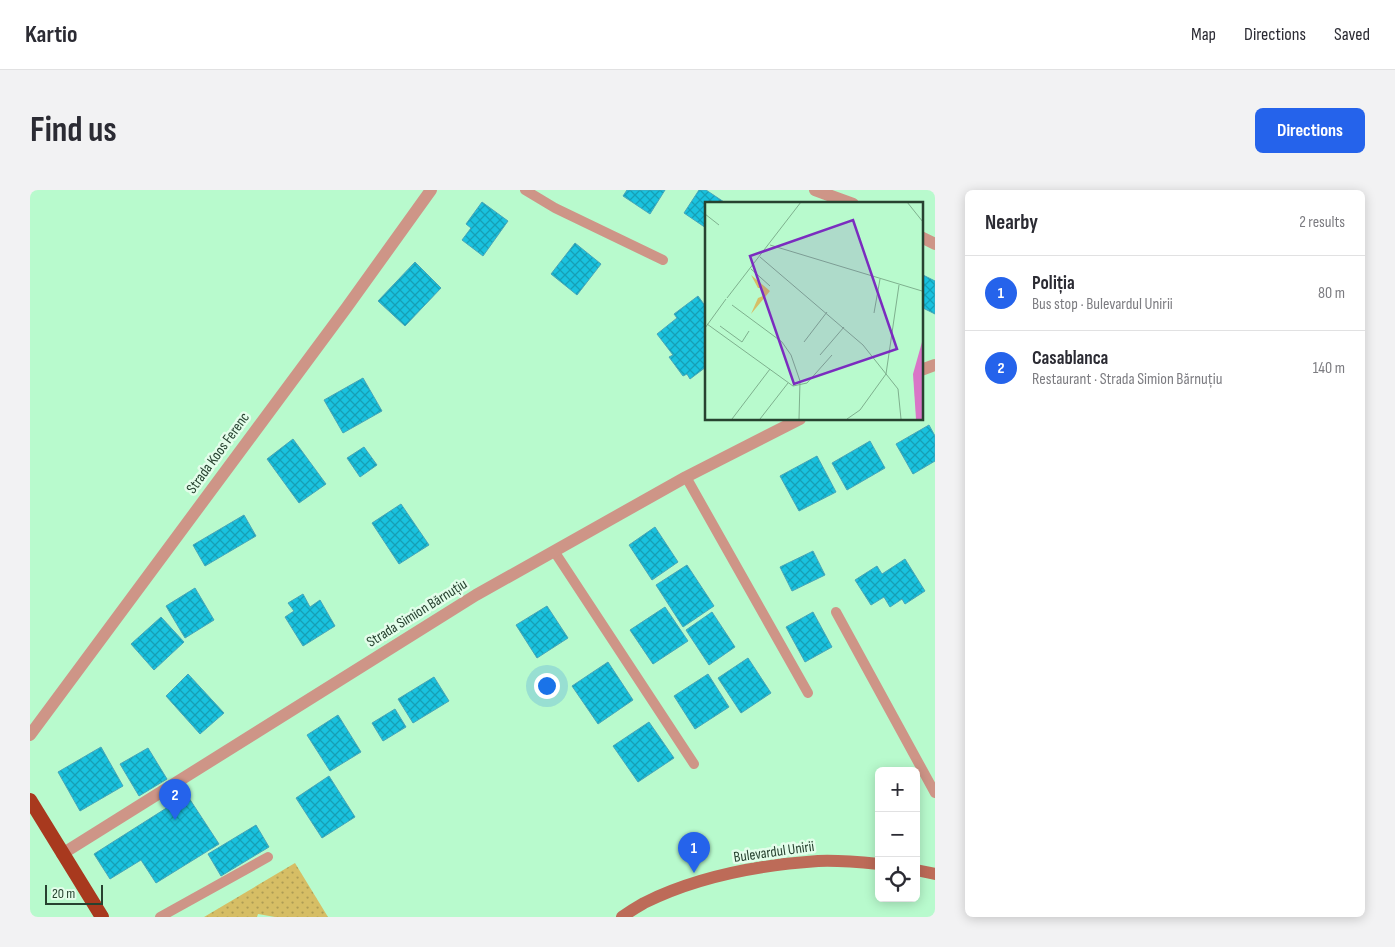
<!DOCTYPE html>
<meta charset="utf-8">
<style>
:root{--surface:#fff;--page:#f2f2f3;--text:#2b2b33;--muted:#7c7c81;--line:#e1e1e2;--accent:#2563eb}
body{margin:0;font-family:"Sofia Sans Condensed",sans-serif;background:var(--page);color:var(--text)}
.controls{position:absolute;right:15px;bottom:15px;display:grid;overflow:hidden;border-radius:8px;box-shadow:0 2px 12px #0003}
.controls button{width:45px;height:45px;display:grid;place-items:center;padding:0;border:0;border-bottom:1px solid var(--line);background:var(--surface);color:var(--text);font:25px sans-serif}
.scale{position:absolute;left:15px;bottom:12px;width:58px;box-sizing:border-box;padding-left:5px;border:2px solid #274230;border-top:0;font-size:14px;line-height:18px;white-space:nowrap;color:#274230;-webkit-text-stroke:4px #e3fdea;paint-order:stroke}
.you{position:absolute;left:516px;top:495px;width:18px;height:18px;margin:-12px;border:4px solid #fff;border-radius:50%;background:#1a73e8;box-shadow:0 0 0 8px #1a73e833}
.badge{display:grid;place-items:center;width:32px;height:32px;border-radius:50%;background:var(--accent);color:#fff;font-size:16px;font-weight:700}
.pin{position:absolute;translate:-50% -41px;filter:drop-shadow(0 1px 2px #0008)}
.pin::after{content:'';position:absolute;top:26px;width:18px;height:15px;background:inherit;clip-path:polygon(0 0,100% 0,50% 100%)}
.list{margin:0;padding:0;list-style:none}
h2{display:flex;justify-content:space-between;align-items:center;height:65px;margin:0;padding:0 20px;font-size:21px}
h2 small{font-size:16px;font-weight:400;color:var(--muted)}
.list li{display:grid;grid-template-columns:32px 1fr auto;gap:15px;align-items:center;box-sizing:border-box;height:75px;padding:0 20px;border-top:1px solid var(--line)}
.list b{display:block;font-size:19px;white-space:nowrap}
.list p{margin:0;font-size:16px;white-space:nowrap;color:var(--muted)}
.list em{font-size:16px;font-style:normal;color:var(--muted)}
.icon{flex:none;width:28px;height:28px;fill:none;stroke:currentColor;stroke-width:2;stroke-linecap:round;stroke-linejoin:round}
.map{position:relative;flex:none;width:905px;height:727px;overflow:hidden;border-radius:8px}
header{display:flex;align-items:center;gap:30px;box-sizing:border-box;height:70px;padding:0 25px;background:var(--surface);border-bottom:1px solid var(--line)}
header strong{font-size:24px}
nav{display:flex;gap:28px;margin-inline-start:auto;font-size:18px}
.intro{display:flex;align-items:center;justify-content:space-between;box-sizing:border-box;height:120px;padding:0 30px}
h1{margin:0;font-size:35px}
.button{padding:12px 22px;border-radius:8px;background:var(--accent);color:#fff;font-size:18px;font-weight:700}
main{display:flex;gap:30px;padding:0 30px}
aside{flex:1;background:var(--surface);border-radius:8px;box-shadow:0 2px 12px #0003}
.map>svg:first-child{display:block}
</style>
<header>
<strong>Kartio</strong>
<nav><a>Map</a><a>Directions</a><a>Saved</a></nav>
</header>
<div class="intro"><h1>Find us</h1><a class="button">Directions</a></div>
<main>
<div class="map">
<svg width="905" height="727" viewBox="0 0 905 727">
<defs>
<pattern id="grass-dots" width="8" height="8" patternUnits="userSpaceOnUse" patternTransform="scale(1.25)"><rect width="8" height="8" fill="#d6be65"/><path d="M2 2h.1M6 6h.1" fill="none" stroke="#ae9c54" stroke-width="1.8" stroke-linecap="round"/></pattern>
<pattern id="building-cross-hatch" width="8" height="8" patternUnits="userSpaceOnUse" patternTransform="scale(1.25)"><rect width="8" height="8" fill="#19c2df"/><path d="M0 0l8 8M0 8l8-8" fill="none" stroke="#169fb5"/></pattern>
</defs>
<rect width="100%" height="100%" fill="#b8facd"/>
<path fill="url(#grass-dots)" d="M 265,673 L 298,727 L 245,727 L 228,724 L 227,727 L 174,727 Z"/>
<path fill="url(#building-cross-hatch)" stroke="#49a5b8" d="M 597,0 L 635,0 L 620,24 L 593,6 Z
M 669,0 L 676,0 L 697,14 L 676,14 L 676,38 L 654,23 Z
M 452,12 L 478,31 L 453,66 L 432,50 L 441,38 L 436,34 Z
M 545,53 L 571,74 L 547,105 L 521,84 Z
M 385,72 L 411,98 L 375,136 L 348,111 Z
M 891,84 L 905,91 L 905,124 L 893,118 L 891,122 Z
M 668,106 L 676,117 L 676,177 L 660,189 L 657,184 L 653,186 L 639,167 L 643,165 L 627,144 L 647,128 L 644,124 Z
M 333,188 L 352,221 L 313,243 L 294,210 Z
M 899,235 L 905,246 L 905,271 L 883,284 L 866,254 Z
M 263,249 L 296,294 L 269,313 L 237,269 Z
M 840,251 L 855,278 L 817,300 L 802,273 Z
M 334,257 L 347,275 L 330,287 L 317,268 Z
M 787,266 L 806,302 L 769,321 L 750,286 Z
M 371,314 L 399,355 L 369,374 L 342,333 Z
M 214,325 L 226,346 L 175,376 L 163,355 Z
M 625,337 L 648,372 L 622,390 L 599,355 Z
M 783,361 L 795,385 L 762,401 L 750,377 Z
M 875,369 L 895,401 L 875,414 L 872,409 L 860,417 L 854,407 L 841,415 L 825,390 L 847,376 L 852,384 Z
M 657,375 L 684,416 L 653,437 L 626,395 Z
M 165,398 L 184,430 L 155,448 L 136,416 Z
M 273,404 L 280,417 L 290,410 L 305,436 L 273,456 L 255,427 L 264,421 L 258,413 Z
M 517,416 L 538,448 L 507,468 L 486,435 Z
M 635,417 L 658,451 L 623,474 L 600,440 Z
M 682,422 L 705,457 L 679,475 L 656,440 Z
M 783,422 L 802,457 L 775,472 L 756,437 Z
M 131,427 L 154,452 L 124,480 L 101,454 Z
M 718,468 L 741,503 L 711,523 L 688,488 Z
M 578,472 L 603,510 L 568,534 L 542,496 Z
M 158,484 L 194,523 L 170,544 L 136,506 Z
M 678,484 L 699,517 L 665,539 L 644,506 Z
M 404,487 L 419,511 L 383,533 L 368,509 Z
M 365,519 L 376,537 L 353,551 L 342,533 Z
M 308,525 L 331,562 L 300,581 L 277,545 Z
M 619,532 L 644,568 L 608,592 L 583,556 Z
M 71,557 L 93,596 L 50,621 L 28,582 Z
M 118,558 L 137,589 L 109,606 L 90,574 Z
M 299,586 L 325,627 L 292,648 L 266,608 Z
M 157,605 L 189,654 L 126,693 L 111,670 L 80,689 L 64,664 Z
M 226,635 L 239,657 L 191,686 L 178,664 Z"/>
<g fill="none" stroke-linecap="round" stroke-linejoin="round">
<path stroke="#ce9587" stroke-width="10" d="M 495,0 L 525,18 L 633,70
M 656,287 L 778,503
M 524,361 L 664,574
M 806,422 L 905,603
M 130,727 L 238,667"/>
<path stroke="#ce9587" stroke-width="12" d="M 785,0 L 823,14
M 891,47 L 905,54
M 891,180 L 905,175
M 0,545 L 317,117 L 401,0
M 32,664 L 446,405 L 656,287 L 770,229"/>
<path stroke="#bd6b58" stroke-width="12" d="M 886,680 L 905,684
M 592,727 C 599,722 607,717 614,713 C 666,687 730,675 788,671 C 808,670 829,672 849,674"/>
<path stroke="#a8391e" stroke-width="14" d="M 0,610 L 72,727"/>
</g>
<g text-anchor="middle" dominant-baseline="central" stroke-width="5" stroke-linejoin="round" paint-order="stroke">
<g font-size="15" fill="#274230" stroke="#e3fdea">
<text transform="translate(188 263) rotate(-54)">Strada Koos Ferenc</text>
<text transform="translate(387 423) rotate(-32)">Strada Simion Bărnuțiu</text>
<text transform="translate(744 662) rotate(-8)">Bulevardul Unirii</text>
</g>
</g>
<g transform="translate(675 12)">
<rect width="218" height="218" fill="#b8facd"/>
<path d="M 46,73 L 65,89 L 46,112 L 53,96 L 58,94 L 56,86 L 53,86 Z" fill="#d6be65"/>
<path d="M 217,140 L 217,217 L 211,217 L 208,172 Z" fill="#d975c7"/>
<path fill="none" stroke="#7eb08e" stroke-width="1" d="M 202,0 L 218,20M 0,12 L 14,23M 65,43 L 217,89M 55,55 L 158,143 L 193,187 L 196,217M 46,67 L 65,84M 22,96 L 96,0M 27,103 L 77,140 L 86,153 L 95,179 L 94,217M 169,111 L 175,77M 2,122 L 88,184 L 102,181 L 127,153M 15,124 L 37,140 L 44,129M 0,126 L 21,97M 99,140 L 122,110M 115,153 L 139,125M 27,217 L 65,167M 55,217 L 83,181M 142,217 L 155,208 L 181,172 L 194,83"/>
<path fill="#7b2cbf" fill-opacity="0.15" stroke="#7b2cbf" stroke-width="2.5" d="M 148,18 L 192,147 L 89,182 L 45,54 Z"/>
<rect width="218" height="218" fill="none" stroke="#274230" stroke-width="2.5"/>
</g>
</svg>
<div class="controls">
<button>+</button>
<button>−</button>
<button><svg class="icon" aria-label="locate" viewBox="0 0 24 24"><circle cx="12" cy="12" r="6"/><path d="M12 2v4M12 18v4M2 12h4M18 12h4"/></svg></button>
</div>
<div class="scale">20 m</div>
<div class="you"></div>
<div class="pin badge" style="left:664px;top:683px">1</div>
<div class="pin badge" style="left:145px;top:630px">2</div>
</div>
<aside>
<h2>Nearby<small>2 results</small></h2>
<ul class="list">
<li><span class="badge">1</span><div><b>Poliția</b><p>Bus stop · Bulevardul Unirii</p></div><em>80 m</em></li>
<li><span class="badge">2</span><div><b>Casablanca</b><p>Restaurant · Strada Simion Bărnuțiu</p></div><em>140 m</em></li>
</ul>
</aside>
</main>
